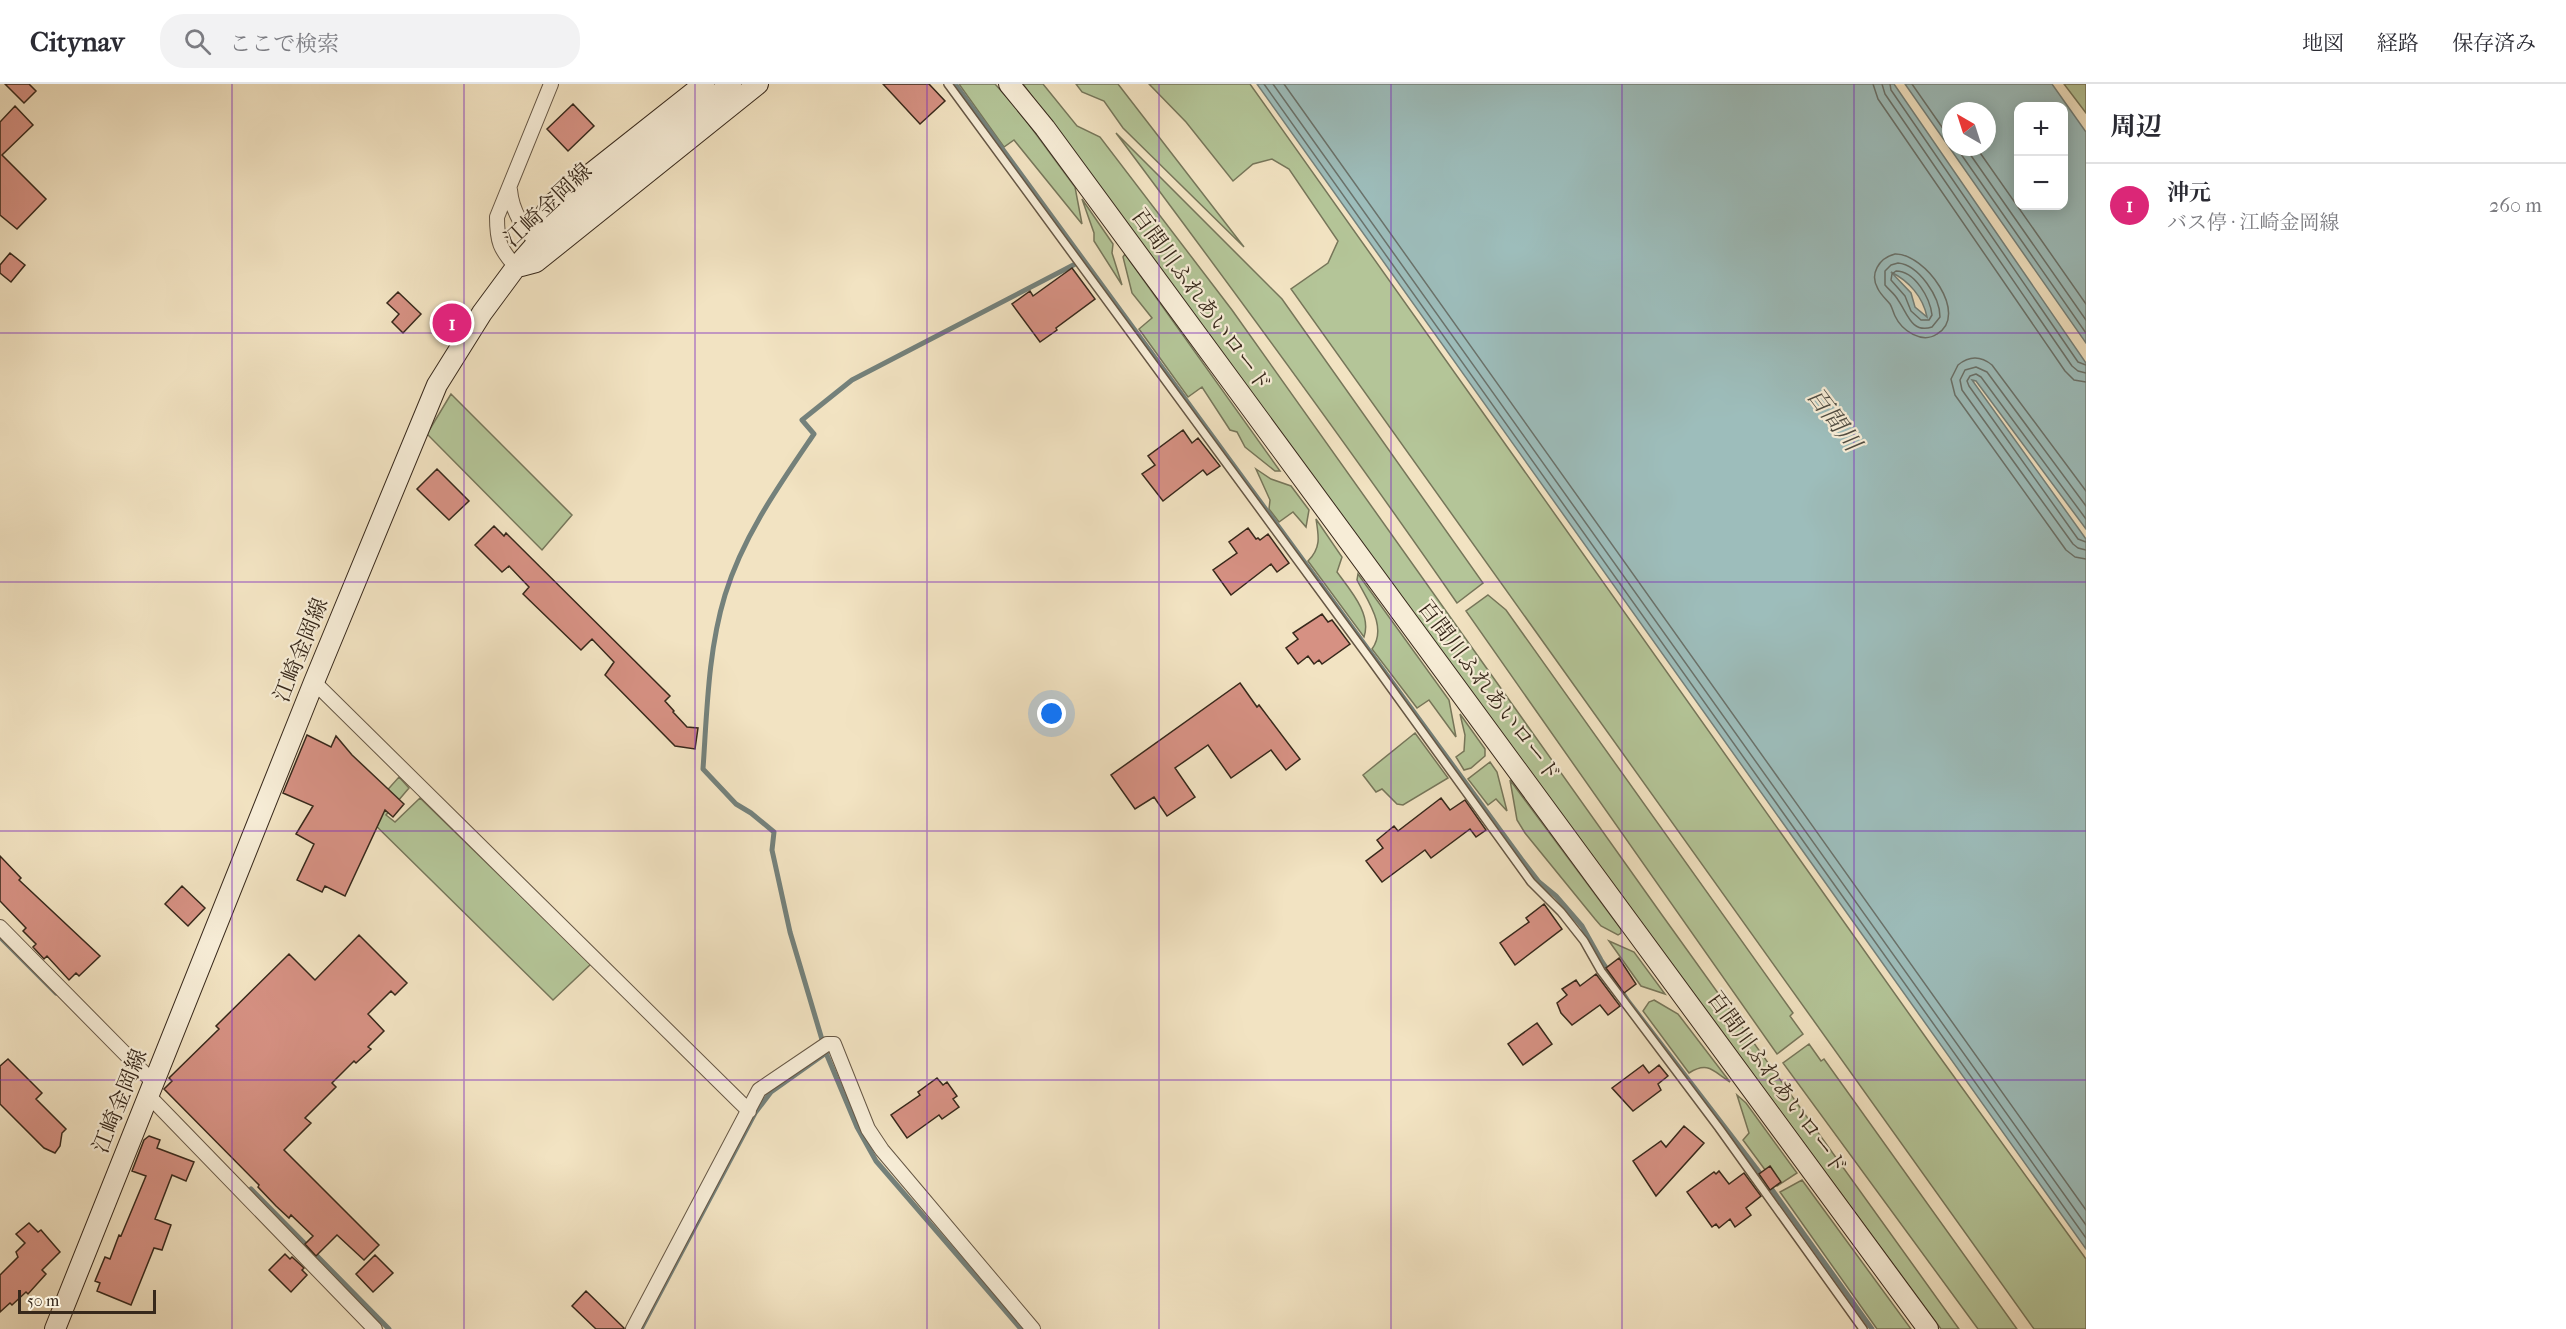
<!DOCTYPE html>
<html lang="ja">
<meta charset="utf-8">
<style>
:root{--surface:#fff;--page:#f2f2f3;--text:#2b2b33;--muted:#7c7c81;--line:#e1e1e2;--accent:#db2777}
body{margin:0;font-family:"IM FELL French Canon","Noto Serif JP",serif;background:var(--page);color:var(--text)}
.controls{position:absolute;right:18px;top:18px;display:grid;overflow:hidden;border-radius:12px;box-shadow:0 3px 15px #0003}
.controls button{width:54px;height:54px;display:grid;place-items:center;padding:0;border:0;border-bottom:2px solid var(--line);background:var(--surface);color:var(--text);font:30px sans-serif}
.compass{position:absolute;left:1942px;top:18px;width:54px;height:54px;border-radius:50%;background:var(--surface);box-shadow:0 3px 15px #0003;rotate:321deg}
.scale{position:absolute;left:18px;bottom:15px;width:138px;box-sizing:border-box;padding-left:6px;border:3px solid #37281b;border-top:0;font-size:16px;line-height:21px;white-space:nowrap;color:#37281b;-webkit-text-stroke:4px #f7edd7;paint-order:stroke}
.you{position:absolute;left:1052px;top:630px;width:21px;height:21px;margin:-15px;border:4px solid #fff;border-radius:50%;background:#1a73e8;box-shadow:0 0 0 9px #1a73e833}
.badge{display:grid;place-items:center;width:39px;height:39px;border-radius:50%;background:var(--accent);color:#fff;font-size:20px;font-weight:700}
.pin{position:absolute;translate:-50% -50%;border:3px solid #fff;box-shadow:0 2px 6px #0006}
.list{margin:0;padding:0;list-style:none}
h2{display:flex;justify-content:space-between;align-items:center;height:78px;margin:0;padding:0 24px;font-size:26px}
h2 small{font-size:20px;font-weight:400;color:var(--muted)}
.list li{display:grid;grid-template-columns:39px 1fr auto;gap:18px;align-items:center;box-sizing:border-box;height:84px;padding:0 24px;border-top:2px solid var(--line)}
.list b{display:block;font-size:22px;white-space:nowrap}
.list p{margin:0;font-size:20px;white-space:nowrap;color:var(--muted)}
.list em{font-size:20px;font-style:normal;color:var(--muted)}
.icon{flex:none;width:33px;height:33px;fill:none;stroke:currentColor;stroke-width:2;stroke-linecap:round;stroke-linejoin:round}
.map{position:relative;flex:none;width:2086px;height:1245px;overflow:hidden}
header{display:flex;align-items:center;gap:36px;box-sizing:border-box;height:84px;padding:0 30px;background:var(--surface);border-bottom:2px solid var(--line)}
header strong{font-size:28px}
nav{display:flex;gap:33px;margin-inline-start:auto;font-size:21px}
.search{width:420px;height:54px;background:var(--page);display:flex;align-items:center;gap:15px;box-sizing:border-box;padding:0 21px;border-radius:24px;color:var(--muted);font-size:22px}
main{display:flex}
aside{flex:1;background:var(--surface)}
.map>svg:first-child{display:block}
</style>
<header>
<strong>Citynav</strong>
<div class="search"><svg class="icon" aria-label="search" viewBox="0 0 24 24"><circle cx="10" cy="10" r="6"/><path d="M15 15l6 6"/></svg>ここで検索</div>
<nav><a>地図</a><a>経路</a><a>保存済み</a></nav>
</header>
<main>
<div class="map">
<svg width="2086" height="1245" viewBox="0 0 2086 1245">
<rect width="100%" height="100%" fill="#f2e3c2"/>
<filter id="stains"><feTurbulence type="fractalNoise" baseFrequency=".00333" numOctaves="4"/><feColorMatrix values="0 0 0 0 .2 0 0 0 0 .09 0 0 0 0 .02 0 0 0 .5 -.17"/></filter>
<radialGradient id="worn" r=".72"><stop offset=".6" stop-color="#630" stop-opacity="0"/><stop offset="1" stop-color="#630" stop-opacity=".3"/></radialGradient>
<path fill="#b4c598" stroke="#76765a" stroke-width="1.5" d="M 959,0 L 995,0 L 1016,23 L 1075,103 L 1082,140 L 1014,56 L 1004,63 Z
M 1023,0 L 1043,0 L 1077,42 L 1100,53 L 1232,226 L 1662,831 L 1959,1245 L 1941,1245 Z
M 1076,0 L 1118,0 L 1244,163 L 1123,44 L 1104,17 L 1082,8 Z
M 1149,0 L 1250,0 L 1934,965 L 2086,1175 L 2086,1245 L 2034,1245 L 1291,205 L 1328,179 L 1338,157 L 1289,85 L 1272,75 L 1253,80 L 1233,97 L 1186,38 Z
M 2064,0 L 2086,0 L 2086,29 Z
M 1116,49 L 1282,215 L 1483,499 L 1457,519 C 1347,360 1232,204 1116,49 Z
M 1082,115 L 1113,160 L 1112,169 L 1122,201 L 1094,157 L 1094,149 Z
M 1125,170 L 1280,387 L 1275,387 L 1245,363 L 1237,348 L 1230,346 L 1202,303 L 1188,313 L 1139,245 L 1152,234 L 1132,209 L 1123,173 Z
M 451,310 L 572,431 L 542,466 L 427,350 Z
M 1256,385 L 1271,395 L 1291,402 L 1309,426 L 1306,443 L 1293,428 L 1279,438 L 1269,425 L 1270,416 Z
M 1316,435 L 1342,473 L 1337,488 C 1350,506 1372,530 1364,553 L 1308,477 C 1321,464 1319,453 1316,435 Z
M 1358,490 L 1449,616 L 1456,653 L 1429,616 L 1417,624 L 1372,565 C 1388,543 1367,516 1357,496 Z
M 1488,511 L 1506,526 L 1793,929 L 1790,932 L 1803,950 L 1777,970 L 1466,527 Z
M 1460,630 L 1485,665 L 1485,672 L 1471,684 L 1464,686 L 1456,673 L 1464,667 L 1465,651 Z
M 1415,649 L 1448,694 L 1403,721 L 1397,720 L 1382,705 L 1376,708 L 1363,691 Z
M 1490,678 L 1497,688 L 1507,727 L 1496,715 L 1488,721 L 1468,695 Z
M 399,693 L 409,704 L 386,731 L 395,738 L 420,714 L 591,880 L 553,916 L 365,731 Z
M 1510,696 L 1621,845 L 1621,849 L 1618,851 L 1601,842 L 1595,835 L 1525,749 L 1517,736 Z
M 1609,857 L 1634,868 L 1665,910 L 1641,902 Z
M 1654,916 L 1678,930 L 1730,998 C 1713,987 1708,977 1689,989 L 1643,927 L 1649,918 Z
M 1809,960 L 1821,977 L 1824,975 L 2017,1245 L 1978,1245 L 1783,979 Z
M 1737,1011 L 1746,1019 L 1797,1089 L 1777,1102 L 1743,1056 L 1749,1049 Z
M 1802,1096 L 1911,1245 L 1877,1245 L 1780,1108 Z"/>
<path fill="#9dbdbb" stroke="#74817b" stroke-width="1.5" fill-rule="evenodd" d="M 1257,0 L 1894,0 L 2086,279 L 2086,445 L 1976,297 L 1972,296 L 2086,455 L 2086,1165 ZM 1891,188 C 1909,197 1923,213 1927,233 L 1915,223 L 1911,209 Z
M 1905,0 L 2052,0 L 2086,48 L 2086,259 ZM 2018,22 L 2064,22 L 2064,122 L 2018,122 ZM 1951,27 L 1987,27 L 1987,63 L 1951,63 Z"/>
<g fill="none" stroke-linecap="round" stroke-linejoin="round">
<path stroke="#6a726b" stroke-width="1.5" d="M 1264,0 L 2086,1154
M 1273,0 L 2086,1141
M 1284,0 L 2086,1126
M 1873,0 L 1878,15 L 2065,287 L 2074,296 L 2086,298
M 1882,0 L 1885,10 L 2072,282 L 2078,287 L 2086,289
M 1890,0 L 1891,6 L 2078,278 L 2086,281
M 1912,0 L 1951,56
M 1956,63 L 2086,249
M 1965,63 L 2086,236
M 1976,63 L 2086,220
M 1895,170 C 1925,169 1970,231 1937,250 C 1922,260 1902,247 1895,232 C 1893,228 1892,223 1890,220 C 1886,215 1881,211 1878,205 C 1869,190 1879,174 1895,170 Z
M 1898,179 C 1919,181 1940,213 1940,233 L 1932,243 C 1911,250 1907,228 1898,216 C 1895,210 1889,206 1885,201 L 1885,187 L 1891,181 Z
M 1896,187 C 1915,187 1930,214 1932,231 L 1929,236 L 1921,236 L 1911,227 L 1905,212 L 1891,196 L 1892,190 Z
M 2086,407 L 1992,281 C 1981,272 1969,272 1958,281 L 1951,295 L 1955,311 L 2066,466 L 2075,473 L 2086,475
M 2086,422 L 1987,288 L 1976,283 L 1965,286 L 1960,296 L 1962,306 L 2073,460 L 2078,464 L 2086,466
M 2086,435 L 1981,293 L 1976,290 L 1970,292 L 1967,297 L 1969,302 L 2078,455 L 2086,458"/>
<path stroke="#74817b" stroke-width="5" d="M 955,0 L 1522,776 L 1539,798 L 1556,812 L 1582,842 L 1601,876 L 1628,917 L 1763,1093
M 0,853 L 56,909
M 1768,1100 L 1872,1245
M 251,1105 L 389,1245
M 641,1245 L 755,1029 L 771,1008 L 826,969
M 1021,1245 L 876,1077 L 857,1043 L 826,969 L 790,848 L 772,766 L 774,748 L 751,729 L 736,720 L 703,685 C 707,627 708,567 725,511 C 743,452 780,400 814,350 L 802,336 L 852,296 L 1081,177"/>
</g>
<path fill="#d69183" stroke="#37281b" stroke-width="1.5" d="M 5,0 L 29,0 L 36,7 L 24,19 Z
M 883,0 L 929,0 L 945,17 L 920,40 Z
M 573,20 L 594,42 L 568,67 L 547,45 Z
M 15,22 L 33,41 L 2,71 L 46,115 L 17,145 L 0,131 L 0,38 Z
M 10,169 L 25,181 L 11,198 L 0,189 L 0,181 Z
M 1072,184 L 1095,215 L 1056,244 L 1057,246 L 1040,258 L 1012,220 L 1030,207 L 1033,212 Z
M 398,208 L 421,230 L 403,249 L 392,238 L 399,230 L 387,219 Z
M 1183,346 L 1192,359 L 1198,354 L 1220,382 L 1207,391 L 1203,386 L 1163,417 L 1142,390 L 1155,381 L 1148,372 Z
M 437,385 L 469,417 L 449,436 L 417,405 Z
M 494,442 L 504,452 L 506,449 L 670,612 L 665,617 L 674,627 L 673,628 L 687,643 L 698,644 L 695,665 L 675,662 L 605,591 L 614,578 L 592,555 L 581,566 L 523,510 L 529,503 L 509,482 L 502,488 L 475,461 Z
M 1248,444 L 1256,455 L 1258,454 L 1260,456 L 1268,450 L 1289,479 L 1277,488 L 1271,480 L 1231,511 L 1213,486 L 1237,469 L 1229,458 Z
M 1322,530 L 1328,538 L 1332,536 L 1350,560 L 1322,580 L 1319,576 L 1314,580 L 1308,572 L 1298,580 L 1286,564 L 1298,555 L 1293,549 Z
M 1240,599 L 1257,623 L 1259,621 L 1300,675 L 1286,686 L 1271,666 L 1231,694 L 1208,661 L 1175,684 L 1195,713 L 1167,732 L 1154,713 L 1135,725 L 1111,691 Z
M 307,651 L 331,663 L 336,652 L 352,671 L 404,720 L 393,733 L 385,726 L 345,812 L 325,802 L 322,808 L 297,796 L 314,760 L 296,750 L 313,722 L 283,709 Z
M 1441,714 L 1450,726 L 1465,716 L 1486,746 L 1476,753 L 1470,745 L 1431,774 L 1425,766 L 1382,798 L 1366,777 L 1383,764 L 1377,756 L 1394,742 L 1398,747 Z
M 0,772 L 21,794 L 19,796 L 100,872 L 79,892 L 76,889 L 69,896 L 47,872 L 44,875 L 33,863 L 36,860 L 23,847 L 26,844 L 0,817 Z
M 182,802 L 205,824 L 188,842 L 165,820 Z
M 1544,820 L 1562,845 L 1515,881 L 1500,859 L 1529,838 L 1526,834 Z
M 359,851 L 407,899 L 395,911 L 391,907 L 368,930 L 384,947 L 368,963 L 371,965 L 356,979 L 354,977 L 332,999 L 336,1003 L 305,1034 L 311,1039 L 284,1066 L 379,1161 L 364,1176 L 337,1151 L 316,1172 L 305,1160 L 313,1152 L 291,1131 L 289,1134 L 276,1122 L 258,1103 L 259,1101 L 164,1005 L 172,997 L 169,994 L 219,945 L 216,942 L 289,870 L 315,896 Z
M 1619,874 L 1636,900 L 1624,909 L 1606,884 Z
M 1596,890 L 1620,922 L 1608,931 L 1600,921 L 1572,941 L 1561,929 L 1557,919 L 1567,911 L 1562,905 L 1576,896 L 1580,902 Z
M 1537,939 L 1552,960 L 1523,981 L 1508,960 Z
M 8,975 L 42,1009 L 36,1015 L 66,1045 L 62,1049 L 60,1062 L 55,1069 L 44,1064 L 0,1020 L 0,982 Z
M 1643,981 L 1649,989 L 1659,981 L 1668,992 L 1658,1000 L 1661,1006 L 1633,1027 L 1612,1004 Z
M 937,994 L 943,1001 L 947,998 L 957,1012 L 953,1015 L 959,1023 L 942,1035 L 939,1031 L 907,1054 L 891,1031 L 920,1011 L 918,1008 Z
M 1684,1042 L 1704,1059 L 1656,1112 L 1633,1077 L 1661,1057 L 1666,1063 Z
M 149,1052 L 160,1056 L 157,1064 L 194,1078 L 186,1097 L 172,1091 L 155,1135 L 171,1141 L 162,1166 L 154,1164 L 131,1221 L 97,1207 L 100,1199 L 95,1197 L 105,1173 L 110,1175 L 119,1151 L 121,1152 L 146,1092 L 132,1087 L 144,1056 Z
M 1770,1082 L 1781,1098 L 1770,1106 L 1759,1090 Z
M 1719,1087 L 1729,1100 L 1744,1089 L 1761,1112 L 1746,1124 L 1751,1131 L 1735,1143 L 1730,1135 L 1719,1144 L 1716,1140 L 1712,1143 L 1687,1108 L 1714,1088 L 1716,1090 Z
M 29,1139 L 38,1148 L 41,1146 L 60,1168 L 42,1186 L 46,1190 L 28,1210 L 26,1208 L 12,1221 L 10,1219 L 0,1228 L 0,1191 L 18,1173 L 16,1168 L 25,1159 L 16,1150 Z
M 285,1170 L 290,1175 L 292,1173 L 304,1184 L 302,1186 L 307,1191 L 291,1208 L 269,1186 Z
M 375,1171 L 393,1189 L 373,1208 L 356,1190 Z
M 586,1207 L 624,1244 L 624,1245 L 596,1245 L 572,1222 Z"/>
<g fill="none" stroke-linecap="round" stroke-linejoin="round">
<g stroke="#665745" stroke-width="10">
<path id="lane" d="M 948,0 L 1370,575 L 1531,798 L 1561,828 L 1584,857 L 1601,887 L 1719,1044 L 1863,1245"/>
</g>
<g stroke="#665745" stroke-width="16">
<path id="street" d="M 510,106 C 512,128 523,143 537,159
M 516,183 C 500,165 497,158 497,133 L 551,0
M 314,598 L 749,1027
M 0,843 L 153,998
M 148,1011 L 375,1245
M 633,1245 L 759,1006 L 827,960 L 834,960 L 868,1045 L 882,1066 L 1033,1245"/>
</g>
<g stroke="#37281b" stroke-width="22">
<path id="secondary" d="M 1009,0 L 1045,44 L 1928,1245
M 537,159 L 537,143 L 551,121 L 704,0
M 521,182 L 536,178 L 758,0
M 55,1245 L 314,598 L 437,301 L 482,229 L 516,183 L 537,159 L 583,118 L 731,0"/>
</g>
<use href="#lane" stroke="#f7edd7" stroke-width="7"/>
<use href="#street" stroke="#f7edd7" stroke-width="14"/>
<use href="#secondary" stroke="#f7edd7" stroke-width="20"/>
</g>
<path fill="none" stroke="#7b2cbf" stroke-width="1.5" stroke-opacity="0.55" d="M 232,0 L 232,1245M 464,0 L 464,1245M 695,0 L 695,1245M 927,0 L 927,1245M 1159,0 L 1159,1245M 1391,0 L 1391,1245M 1622,0 L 1622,1245M 1854,0 L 1854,1245M 0,249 L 2086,249M 0,498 L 2086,498M 0,747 L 2086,747M 0,996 L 2086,996"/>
<g text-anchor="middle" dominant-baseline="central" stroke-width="4.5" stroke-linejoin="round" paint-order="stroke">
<g font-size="22" fill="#37281b" stroke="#f7edd7">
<text transform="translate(548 121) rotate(-43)">江崎金岡線</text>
<text transform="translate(1201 216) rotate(54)">百間川ふれあいロード</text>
<text transform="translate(301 566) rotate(-68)">江崎金岡線</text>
<text transform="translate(1489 607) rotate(53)">百間川ふれあいロード</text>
<text transform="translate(1777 999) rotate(54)">百間川ふれあいロード</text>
<text transform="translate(120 1017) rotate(-68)">江崎金岡線</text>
</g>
<g font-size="24" font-style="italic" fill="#504d43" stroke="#f7edd7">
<text transform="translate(1834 335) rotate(53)">百間川</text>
</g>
</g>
<rect width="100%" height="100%" filter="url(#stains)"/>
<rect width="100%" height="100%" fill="url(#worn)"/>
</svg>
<div class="controls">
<button>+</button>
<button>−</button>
</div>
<svg class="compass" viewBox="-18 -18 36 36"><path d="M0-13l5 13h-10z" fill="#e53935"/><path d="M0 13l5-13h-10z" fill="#7c7c81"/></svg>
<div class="scale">50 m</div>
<div class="you"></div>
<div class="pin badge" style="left:452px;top:239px">1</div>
</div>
<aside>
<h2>周辺<small></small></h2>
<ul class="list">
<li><span class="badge">1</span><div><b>沖元</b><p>バス停 · 江崎金岡線</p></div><em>260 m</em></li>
</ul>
</aside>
</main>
